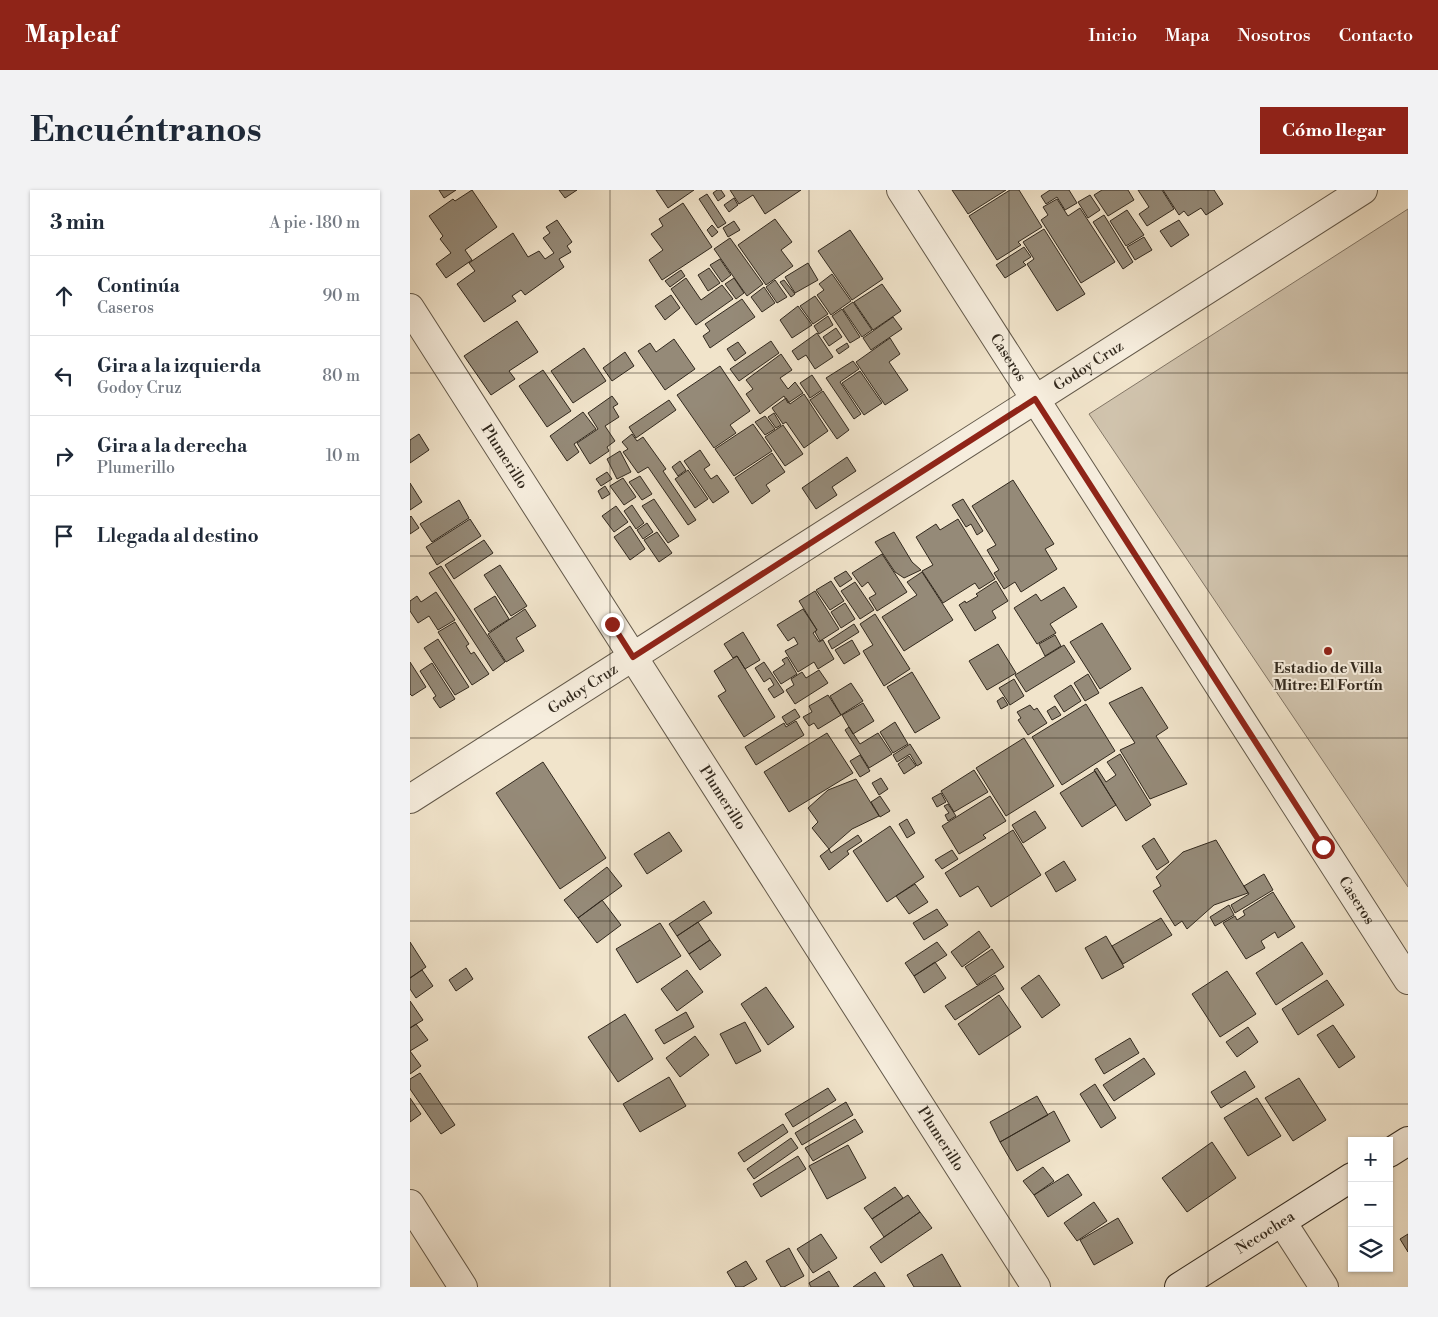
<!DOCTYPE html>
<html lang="es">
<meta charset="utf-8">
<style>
:root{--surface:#fff;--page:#f2f2f3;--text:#1f2937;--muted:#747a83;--line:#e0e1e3;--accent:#8f2418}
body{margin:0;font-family:"Libre Bodoni",serif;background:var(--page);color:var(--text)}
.controls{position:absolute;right:15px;bottom:15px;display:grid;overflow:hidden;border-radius:0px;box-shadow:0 1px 4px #0004}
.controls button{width:45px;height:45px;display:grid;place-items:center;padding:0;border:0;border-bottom:1px solid var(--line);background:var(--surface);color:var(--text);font:25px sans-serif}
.stop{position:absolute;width:15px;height:15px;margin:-11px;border:4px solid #8f2418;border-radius:50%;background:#fff}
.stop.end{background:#8f2418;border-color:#fff;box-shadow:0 1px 5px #0008}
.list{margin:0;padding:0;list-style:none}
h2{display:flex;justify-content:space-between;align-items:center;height:65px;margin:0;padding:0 20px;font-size:21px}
h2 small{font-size:16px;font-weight:400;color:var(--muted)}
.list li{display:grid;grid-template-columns:32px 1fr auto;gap:15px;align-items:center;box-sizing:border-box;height:80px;padding:0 20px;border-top:1px solid var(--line)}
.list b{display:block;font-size:19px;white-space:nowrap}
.list p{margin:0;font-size:16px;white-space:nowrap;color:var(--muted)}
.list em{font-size:16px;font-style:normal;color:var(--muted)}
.icon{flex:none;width:28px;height:28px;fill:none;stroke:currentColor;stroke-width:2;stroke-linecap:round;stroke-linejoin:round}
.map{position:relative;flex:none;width:998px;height:1097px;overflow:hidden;border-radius:0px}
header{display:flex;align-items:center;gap:30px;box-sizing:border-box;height:70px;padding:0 25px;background:var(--accent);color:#fff}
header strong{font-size:24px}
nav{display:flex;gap:28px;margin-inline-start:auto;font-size:18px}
.intro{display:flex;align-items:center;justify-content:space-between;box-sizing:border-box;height:120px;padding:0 30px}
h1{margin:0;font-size:35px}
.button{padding:12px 22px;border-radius:0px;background:var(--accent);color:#fff;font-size:18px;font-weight:700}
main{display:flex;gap:30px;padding:0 30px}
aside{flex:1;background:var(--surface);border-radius:0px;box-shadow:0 1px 4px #0004}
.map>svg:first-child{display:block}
</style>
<header>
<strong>Mapleaf</strong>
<nav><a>Inicio</a><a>Mapa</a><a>Nosotros</a><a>Contacto</a></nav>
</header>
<div class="intro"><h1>Encuéntranos</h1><a class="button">Cómo llegar</a></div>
<main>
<aside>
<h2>3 min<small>A pie · 180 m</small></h2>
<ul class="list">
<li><svg class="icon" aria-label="ahead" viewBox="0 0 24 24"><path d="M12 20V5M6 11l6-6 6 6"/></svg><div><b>Continúa</b><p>Caseros</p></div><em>90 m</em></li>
<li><svg class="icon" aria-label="left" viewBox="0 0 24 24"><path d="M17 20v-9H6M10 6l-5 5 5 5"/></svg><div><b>Gira a la izquierda</b><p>Godoy Cruz</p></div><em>80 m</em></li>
<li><svg class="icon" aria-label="right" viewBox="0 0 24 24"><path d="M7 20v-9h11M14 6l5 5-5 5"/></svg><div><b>Gira a la derecha</b><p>Plumerillo</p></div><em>10 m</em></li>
<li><svg class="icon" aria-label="arrive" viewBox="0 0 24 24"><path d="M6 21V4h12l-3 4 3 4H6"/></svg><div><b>Llegada al destino</b></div></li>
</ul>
</aside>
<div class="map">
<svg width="998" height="1097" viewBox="0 0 998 1097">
<rect width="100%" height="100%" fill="#f1e4cb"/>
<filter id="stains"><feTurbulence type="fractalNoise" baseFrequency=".004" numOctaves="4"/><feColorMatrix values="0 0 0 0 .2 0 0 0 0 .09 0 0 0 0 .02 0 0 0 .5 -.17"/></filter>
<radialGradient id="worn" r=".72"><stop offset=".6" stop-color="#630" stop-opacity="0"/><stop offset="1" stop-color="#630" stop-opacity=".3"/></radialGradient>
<path fill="#d1c4ae" stroke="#827666" d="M 998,19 L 998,697 L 679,224 Z"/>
<path fill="#958a78" stroke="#32291e" d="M 29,0 L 46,0 L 34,8 Z
M 62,0 L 87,37 L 55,60 L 62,70 L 36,88 L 26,74 L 41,63 L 30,49 L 33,46 L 19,26 L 43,9 L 45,11 Z
M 149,0 L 167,0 L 155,8 Z
M 246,0 L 284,0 L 258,18 Z
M 307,0 L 311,0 L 315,6 L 308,11 L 303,3 Z
M 320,0 L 391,0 L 355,24 L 343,5 L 329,14 Z
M 542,0 L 596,0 L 558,24 Z
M 600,0 L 609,0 L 632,37 L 608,52 L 611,55 L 587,70 L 559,26 Z
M 640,0 L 659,0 L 667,13 L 655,20 L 647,7 L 636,14 L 631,6 Z
M 692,0 L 718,0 L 724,10 L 698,26 L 684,5 Z
M 728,0 L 752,0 L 764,19 L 737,36 L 729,24 L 739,17 Z
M 753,0 L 804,0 L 813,14 L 796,25 L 791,18 L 778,26 L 774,21 L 769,25 Z
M 297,4 L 316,33 L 308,38 L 289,9 Z
M 680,5 L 690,20 L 678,28 L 668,12 Z
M 324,8 L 328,15 L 319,22 L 314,15 Z
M 647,9 L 658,26 L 670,18 L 705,72 L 671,93 L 631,30 L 638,25 L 633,17 Z
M 273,13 L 302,57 L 252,90 L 239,70 L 253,60 L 241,44 L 253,36 L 249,29 Z
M 717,20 L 734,45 L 716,56 L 700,31 Z
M 694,25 L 723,72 L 713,79 L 683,32 Z
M 365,29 L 382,52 L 371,60 L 383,76 L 356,95 L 328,55 Z
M 147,30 L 162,52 L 157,56 L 161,62 L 149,69 L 154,77 L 115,105 L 111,100 L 102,106 L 106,111 L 74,132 L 47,94 L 65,81 L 59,73 L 103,43 L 118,67 L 129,61 L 135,69 L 144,63 L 133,48 L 140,43 L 136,37 Z
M 769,30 L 779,45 L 761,57 L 750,41 Z
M 324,31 L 330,40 L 318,47 L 313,38 Z
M 302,35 L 308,42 L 302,47 L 297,40 Z
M 634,39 L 675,104 L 647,121 L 617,74 L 624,69 L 613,52 Z
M 440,40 L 473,89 L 442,110 L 408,61 Z
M 734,47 L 742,60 L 725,70 L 717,57 Z
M 320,48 L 353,94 L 337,106 L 304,59 Z
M 614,57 L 621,67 L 613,72 L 616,75 L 595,88 L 586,75 Z
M 310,69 L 321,85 L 312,92 L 300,75 Z
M 398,73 L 408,90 L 385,103 L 375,87 Z
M 299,78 L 310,93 L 298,101 L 288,85 Z
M 271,80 L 275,86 L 260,97 L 255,91 Z
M 422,84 L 441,111 L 421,125 L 407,105 L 414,100 L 409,94 Z
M 276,88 L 291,110 L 312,95 L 323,109 L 286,135 L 261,99 Z
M 324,88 L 334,103 L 326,109 L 315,94 Z
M 365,90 L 377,107 L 367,113 L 356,97 Z
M 374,90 L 385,104 L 381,107 L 370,92 Z
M 472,94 L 491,121 L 463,140 L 444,112 Z
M 354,97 L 365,113 L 352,122 L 341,107 Z
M 261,105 L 270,118 L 255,130 L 245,116 Z
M 405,106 L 418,124 L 403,134 L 390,116 Z
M 332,109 L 345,127 L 300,158 L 293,146 L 300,141 L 295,134 Z
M 443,112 L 462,140 L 452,147 L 433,119 Z
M 388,116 L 402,135 L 382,148 L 370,130 Z
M 432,119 L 450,147 L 440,153 L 422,126 Z
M 418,126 L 423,135 L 409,144 L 404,136 Z
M 483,127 L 492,139 L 461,160 L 453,148 Z
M 107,131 L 128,162 L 99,181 L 105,189 L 81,205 L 54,166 Z
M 426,138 L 432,147 L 419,156 L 413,147 Z
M 407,143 L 423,167 L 405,179 L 396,165 L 388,170 L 382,161 Z
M 480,148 L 490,164 L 479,172 L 498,200 L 475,215 L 446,172 Z
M 264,149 L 285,179 L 255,200 L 228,161 L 240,153 L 246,162 Z
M 361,151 L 369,163 L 329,191 L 320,179 Z
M 328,152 L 336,163 L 325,171 L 317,159 Z
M 437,153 L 439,157 L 429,164 L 426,160 Z
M 174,158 L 196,191 L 163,213 L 141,181 Z
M 215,162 L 224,176 L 202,191 L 193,178 Z
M 371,164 L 382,180 L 370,188 L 378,199 L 385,192 L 393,203 L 378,213 L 374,206 L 350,224 L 336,204 L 343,199 L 336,190 Z
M 443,171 L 449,179 L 430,192 L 451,224 L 444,229 L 416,188 Z
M 310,176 L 340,221 L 320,235 L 326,243 L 304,258 L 267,205 Z
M 133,180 L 161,221 L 137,237 L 109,196 Z
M 450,181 L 472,213 L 454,225 L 432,193 Z
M 402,185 L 412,200 L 400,208 L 390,193 Z
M 413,201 L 439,240 L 427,249 L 400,210 Z
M 394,204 L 418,241 L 394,258 L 376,232 L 373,234 L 362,218 L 376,208 L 380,214 Z
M 202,206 L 208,214 L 203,217 L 209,227 L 195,236 L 205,251 L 197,257 L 199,261 L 180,274 L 167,253 L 188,239 L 178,223 Z
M 259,210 L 266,220 L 226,248 L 219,237 Z
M 173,222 L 186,239 L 164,254 L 169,262 L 157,271 L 140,246 Z
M 364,223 L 371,235 L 366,238 L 358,227 Z
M 355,226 L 365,239 L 355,245 L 345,232 Z
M 343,234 L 362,261 L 324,286 L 305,259 Z
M 373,235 L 393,264 L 375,276 L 355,247 Z
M 9,244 L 19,260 L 0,273 L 0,250 Z
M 222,244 L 227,251 L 233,247 L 256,279 L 253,281 L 286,330 L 278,335 L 238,277 L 228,283 L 213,262 L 218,259 L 212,252 Z
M 290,260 L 300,275 L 294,279 L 301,289 L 307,285 L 319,302 L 303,313 L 274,271 Z
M 210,261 L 221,282 L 207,289 L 197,269 Z
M 362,263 L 375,282 L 356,295 L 360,301 L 342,314 L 325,288 Z
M 437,267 L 446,281 L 422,297 L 427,305 L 406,319 L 392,298 Z
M 270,271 L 276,280 L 268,286 L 262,277 Z
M 278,280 L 298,309 L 285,318 L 265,289 Z
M 197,282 L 202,289 L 191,296 L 186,289 Z
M 230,286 L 242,304 L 232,310 L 219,292 Z
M 213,288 L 226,307 L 214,315 L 200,296 Z
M 603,290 L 644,354 L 635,359 L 647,379 L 611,402 L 605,392 L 594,399 L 584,383 L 589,380 L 577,360 L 586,355 L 562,316 Z
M 0,293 L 12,312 L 0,320 Z
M 195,296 L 200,304 L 192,309 L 188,301 Z
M 244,309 L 269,346 L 258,353 L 232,316 Z
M 553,309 L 573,341 L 567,345 L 561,334 L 556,337 L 542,315 Z
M 49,310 L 59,328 L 22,352 L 10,334 Z
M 222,315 L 234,333 L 226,339 L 214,321 Z
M 206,316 L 218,332 L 204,342 L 192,326 Z
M 1,326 L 9,338 L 0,344 L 0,327 Z
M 60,329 L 71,346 L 27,375 L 16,357 Z
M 548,329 L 585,389 L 569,399 L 565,393 L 533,413 L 512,381 L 523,375 L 506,347 L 526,334 L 530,340 Z
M 237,333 L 243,342 L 233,349 L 227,340 Z
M 220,336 L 235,359 L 220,370 L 204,347 Z
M 247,342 L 262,363 L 249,372 L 234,350 Z
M 484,342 L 502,372 L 511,380 L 494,388 L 485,382 L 465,352 Z
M 74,350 L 83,363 L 44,389 L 35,375 Z
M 472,364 L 497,402 L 467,421 L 459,408 L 466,404 L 458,392 L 452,397 L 442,383 Z
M 90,375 L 117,416 L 101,426 L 74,385 Z
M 31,376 L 95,472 L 83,481 L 19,383 Z
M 436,381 L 442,389 L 430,397 L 424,388 Z
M 512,382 L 543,430 L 494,461 L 472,427 L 507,405 L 497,392 Z
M 421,391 L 434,411 L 420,420 L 406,400 Z
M 586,391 L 598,411 L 582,421 L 586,428 L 565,441 L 549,415 L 555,411 L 556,413 L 568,406 L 566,404 Z
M 445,392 L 464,420 L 450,429 L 431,401 Z
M 654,397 L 667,417 L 640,434 L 646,443 L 627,454 L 604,418 L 626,404 L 631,411 Z
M 405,401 L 429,439 L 410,451 L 405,442 L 407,440 L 389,411 Z
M 26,402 L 45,430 L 28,440 L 19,426 L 8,433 L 0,421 L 0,411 L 7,406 L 11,412 Z
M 85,406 L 99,429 L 79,442 L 64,419 Z
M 435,413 L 445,429 L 431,438 L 421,422 Z
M 115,419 L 126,436 L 106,448 L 114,461 L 96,472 L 78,444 Z
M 393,419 L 407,440 L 403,443 L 409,452 L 413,450 L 424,469 L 408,479 L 404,472 L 388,482 L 375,461 L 388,454 L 384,447 L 378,451 L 367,435 Z
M 465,424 L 500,479 L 474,496 L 453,461 L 463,455 L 450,434 Z
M 45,432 L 59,454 L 56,456 L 61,464 L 64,462 L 79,484 L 62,495 L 28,442 Z
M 692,433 L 721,479 L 690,499 L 660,452 Z
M 444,434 L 449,442 L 422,459 L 418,451 Z
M 333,442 L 350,470 L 335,479 L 327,466 L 323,468 L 314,454 Z
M 645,445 L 651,456 L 635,466 L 629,454 Z
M 28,449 L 59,497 L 45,505 L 14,458 Z
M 442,450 L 450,464 L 434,474 L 425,460 Z
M 588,454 L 606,483 L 577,500 L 559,471 Z
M 654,455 L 665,472 L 616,502 L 605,485 Z
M 327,466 L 365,527 L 334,547 L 308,506 L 316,501 L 304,481 Z
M 377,467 L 387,484 L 371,494 L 363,482 L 375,474 L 372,470 Z
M 0,472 L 16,497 L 2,506 L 0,504 Z
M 354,472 L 374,502 L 364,508 L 358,499 L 364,495 L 360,488 L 354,492 L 345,478 Z
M 22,473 L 45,509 L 30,518 L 23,508 L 26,506 L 10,481 Z
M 409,480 L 418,493 L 385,514 L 376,500 L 384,495 L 381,489 L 392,482 L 396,488 Z
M 502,482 L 530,528 L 505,543 L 477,497 Z
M 678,484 L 689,503 L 675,511 L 664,493 Z
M 604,489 L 614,506 L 600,515 L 589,498 Z
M 441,493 L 453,511 L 431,525 L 420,506 Z
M 661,495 L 671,511 L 654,522 L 644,506 Z
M 732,497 L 758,538 L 746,546 L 777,594 L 740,609 L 710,560 L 725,553 L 699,513 Z
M 418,505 L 431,525 L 408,539 L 404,533 L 399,536 L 393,527 L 402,522 L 399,516 Z
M 593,507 L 598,515 L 591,519 L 587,511 Z
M 453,513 L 464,531 L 443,544 L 432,525 Z
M 676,514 L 705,561 L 652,595 L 622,547 Z
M 620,515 L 624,520 L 627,518 L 637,533 L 618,545 L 608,530 L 611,528 L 607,522 Z
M 645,516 L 651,525 L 642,530 L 637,521 Z
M 385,519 L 390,527 L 377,535 L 372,527 Z
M 386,531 L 394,545 L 346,575 L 335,557 L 374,533 L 376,537 Z
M 485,532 L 498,554 L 483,563 L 470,542 Z
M 439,537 L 450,554 L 468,543 L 482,564 L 459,578 L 435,540 Z
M 417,543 L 443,583 L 379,622 L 354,582 Z
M 614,548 L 644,596 L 596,626 L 566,578 Z
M 500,554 L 512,573 L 507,576 L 500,564 L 487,572 L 483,565 Z
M 710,564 L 741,615 L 716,631 L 684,580 L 687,578 L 696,592 L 706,585 L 697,572 Z
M 450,565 L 460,581 L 450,587 L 440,571 Z
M 499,566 L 506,576 L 494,584 L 488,574 Z
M 133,572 L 196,668 L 150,699 L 86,603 Z
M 564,580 L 578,602 L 544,622 L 531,601 Z
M 685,581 L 706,615 L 672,637 L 650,603 Z
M 471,588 L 478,599 L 469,605 L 462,593 Z
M 446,589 L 469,626 L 442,639 L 419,659 L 402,638 L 408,632 L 398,618 L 418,600 Z
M 531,603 L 536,612 L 527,617 L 522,608 Z
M 470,606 L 480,621 L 470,627 L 461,612 Z
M 580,606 L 596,631 L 573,645 L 576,648 L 549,664 L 532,636 Z
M 538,614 L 546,626 L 538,631 L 535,625 L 539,623 L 534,616 Z
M 625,621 L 636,638 L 613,653 L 602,635 Z
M 497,629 L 505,643 L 497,648 L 489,634 Z
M 480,636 L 514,687 L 477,712 L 443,661 Z
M 603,640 L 631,685 L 581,717 L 568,696 L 550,707 L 535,683 Z
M 259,642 L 272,661 L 237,684 L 224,664 Z
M 448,645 L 452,651 L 437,661 L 439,664 L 419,680 L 410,666 L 419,659 L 421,663 Z
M 744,648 L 759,672 L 747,680 L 732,656 Z
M 806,650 L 838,703 L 804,715 L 777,739 L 772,731 L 765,736 L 743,701 L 751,696 L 746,687 L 773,662 Z
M 542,660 L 548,669 L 532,679 L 525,670 Z
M 654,671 L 666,690 L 646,702 L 635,683 Z
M 197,677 L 212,696 L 168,728 L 154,710 Z
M 854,684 L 863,700 L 825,723 L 821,715 L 839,704 L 834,696 Z
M 505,694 L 518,712 L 499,724 L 486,706 Z
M 863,702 L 885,737 L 868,748 L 865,742 L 851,751 L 855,758 L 836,769 L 813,733 L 825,726 L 827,730 L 835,725 L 833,721 Z
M 192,710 L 211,735 L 187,753 L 168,728 Z
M 294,711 L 302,723 L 267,746 L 259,734 Z
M 819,715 L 824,725 L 805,736 L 800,727 Z
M 527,719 L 538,735 L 514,750 L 503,733 Z
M 751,728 L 762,745 L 713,774 L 702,756 Z
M 288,732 L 300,750 L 279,764 L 267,746 Z
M 250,733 L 271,766 L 227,793 L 206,759 Z
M 569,741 L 580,757 L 552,777 L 541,762 Z
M 696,746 L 714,777 L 692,789 L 675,758 Z
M 300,750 L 311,765 L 290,780 L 279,764 Z
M 0,752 L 16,777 L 0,788 Z
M 527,752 L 537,765 L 504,786 L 495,773 Z
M 892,752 L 913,784 L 866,815 L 846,783 Z
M 582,759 L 594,777 L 567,795 L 555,777 Z
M 525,772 L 536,788 L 514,803 L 504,786 Z
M 56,778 L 63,789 L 46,801 L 39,790 Z
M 12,780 L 23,796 L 6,808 L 0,799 L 0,788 Z
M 277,780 L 293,802 L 267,821 L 251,799 Z
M 817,781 L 846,824 L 810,847 L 782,804 Z
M 585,785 L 594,799 L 545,830 L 535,816 Z
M 629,785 L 650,815 L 632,828 L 611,798 Z
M 917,790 L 934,815 L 888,845 L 872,819 Z
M 356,797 L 384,837 L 358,855 L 331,814 Z
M 589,805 L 611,837 L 569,865 L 548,834 Z
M 0,811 L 13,830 L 0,838 Z
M 276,822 L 284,837 L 254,854 L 245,840 Z
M 215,824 L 243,869 L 208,892 L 178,847 Z
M 335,832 L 351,861 L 326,874 L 310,844 Z
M 6,834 L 18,850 L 0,861 L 0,838 Z
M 923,835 L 945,867 L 929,878 L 907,845 Z
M 838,837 L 848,852 L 827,867 L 816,852 Z
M 285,846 L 299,865 L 270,887 L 256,868 Z
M 720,848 L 729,863 L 694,884 L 685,869 Z
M 0,861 L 11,876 L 0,884 Z
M 734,868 L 745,884 L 704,911 L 693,895 Z
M 835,881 L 845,897 L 811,918 L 801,902 Z
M 10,883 L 45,935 L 31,944 L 0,899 L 0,889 Z
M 259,887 L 276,916 L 230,942 L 213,914 Z
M 889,888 L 916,930 L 883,951 L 855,908 Z
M 685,894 L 706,928 L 691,938 L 670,904 Z
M 418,898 L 426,910 L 383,937 L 375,924 Z
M 627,906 L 638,925 L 590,952 L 580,932 Z
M 0,908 L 11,924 L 0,932 Z
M 847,908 L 871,946 L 838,966 L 814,928 Z
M 436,912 L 443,925 L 392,955 L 385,943 Z
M 644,921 L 660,951 L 607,981 L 590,952 Z
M 445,929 L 453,942 L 403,971 L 395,958 Z
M 373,934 L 378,942 L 334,972 L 328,963 Z
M 381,948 L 388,958 L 344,989 L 337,979 Z
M 802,952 L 826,988 L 777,1022 L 752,988 Z
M 438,955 L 456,988 L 417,1009 L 399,976 Z
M 388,966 L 396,979 L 351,1007 L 343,994 Z
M 633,977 L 644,991 L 624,1005 L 613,991 Z
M 658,984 L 672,1005 L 638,1027 L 624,1005 Z
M 485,997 L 493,1008 L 462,1029 L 454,1018 Z
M 498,1005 L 510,1022 L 474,1047 L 462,1029 Z
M 684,1012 L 697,1031 L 667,1051 L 654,1033 Z
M 510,1022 L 522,1038 L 471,1073 L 460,1057 Z
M 708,1028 L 723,1053 L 684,1075 L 670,1050 Z
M 411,1044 L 427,1068 L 403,1083 L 387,1059 Z
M 998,1044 L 998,1062 L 990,1049 Z
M 379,1058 L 394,1086 L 374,1097 L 371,1097 L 356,1071 Z
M 532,1064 L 551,1097 L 504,1097 L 497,1085 Z
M 336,1071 L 347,1089 L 333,1097 L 326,1097 L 317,1082 Z
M 419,1081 L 429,1097 L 401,1097 L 399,1093 Z
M 465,1082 L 475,1097 L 443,1097 Z"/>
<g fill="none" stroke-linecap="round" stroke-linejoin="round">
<g stroke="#625849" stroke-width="30">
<g id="minor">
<path id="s1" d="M 491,0 L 998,790"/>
<path id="s2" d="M 0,118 L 626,1097"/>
<path id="s3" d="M 0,609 L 953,0"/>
<path d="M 0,1014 L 53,1097"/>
<path d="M 872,1032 L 914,1097"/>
</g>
</g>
<g stroke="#32291e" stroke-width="30">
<g id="secondary">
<path d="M 979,963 L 998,951"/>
<path id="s4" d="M 769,1097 L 942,987"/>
</g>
</g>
<use href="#minor" stroke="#f6eddd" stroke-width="28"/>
<use href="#secondary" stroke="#f6eddd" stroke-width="28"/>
</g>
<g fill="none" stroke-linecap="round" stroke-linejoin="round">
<path stroke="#8f2418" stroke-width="6" d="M 202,434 L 223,467 L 625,209 L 913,657"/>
</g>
<path fill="none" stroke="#32291e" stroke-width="1" stroke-opacity="0.55" d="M 200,0 L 200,1097M 399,0 L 399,1097M 599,0 L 599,1097M 798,0 L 798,1097M 0,183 L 998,183M 0,366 L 998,366M 0,548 L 998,548M 0,731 L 998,731M 0,914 L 998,914"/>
<circle fill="#8f2418" stroke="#f6eddd" stroke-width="2" cx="918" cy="461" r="5"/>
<g text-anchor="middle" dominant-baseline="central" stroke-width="4" stroke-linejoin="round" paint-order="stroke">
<g font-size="15" fill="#32291e" stroke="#f6eddd">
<text stroke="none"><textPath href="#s1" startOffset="199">Caseros</textPath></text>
<text stroke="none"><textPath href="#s3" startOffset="805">Godoy Cruz</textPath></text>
<text stroke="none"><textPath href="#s2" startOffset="176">Plumerillo</textPath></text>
<text stroke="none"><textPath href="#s3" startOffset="205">Godoy Cruz</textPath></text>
<text stroke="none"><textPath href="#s2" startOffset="581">Plumerillo</textPath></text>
<text stroke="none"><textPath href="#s1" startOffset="844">Caseros</textPath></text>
<text stroke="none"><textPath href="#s2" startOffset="986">Plumerillo</textPath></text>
<text stroke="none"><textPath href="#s4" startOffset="102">Necochea</textPath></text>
</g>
<g font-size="15" font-weight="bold" fill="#32291e" stroke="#f6eddd">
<text x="918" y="478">Estadio de Villa<tspan x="918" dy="17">Mitre: El Fortín</tspan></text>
</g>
</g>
<rect width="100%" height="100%" filter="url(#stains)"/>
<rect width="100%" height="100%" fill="url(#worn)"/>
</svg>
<div class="controls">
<button>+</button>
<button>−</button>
<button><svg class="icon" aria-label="layers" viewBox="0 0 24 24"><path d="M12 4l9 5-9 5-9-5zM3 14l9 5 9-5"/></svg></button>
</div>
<div class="stop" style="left:913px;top:657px"></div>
<div class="stop end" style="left:202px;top:434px"></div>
</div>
</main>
